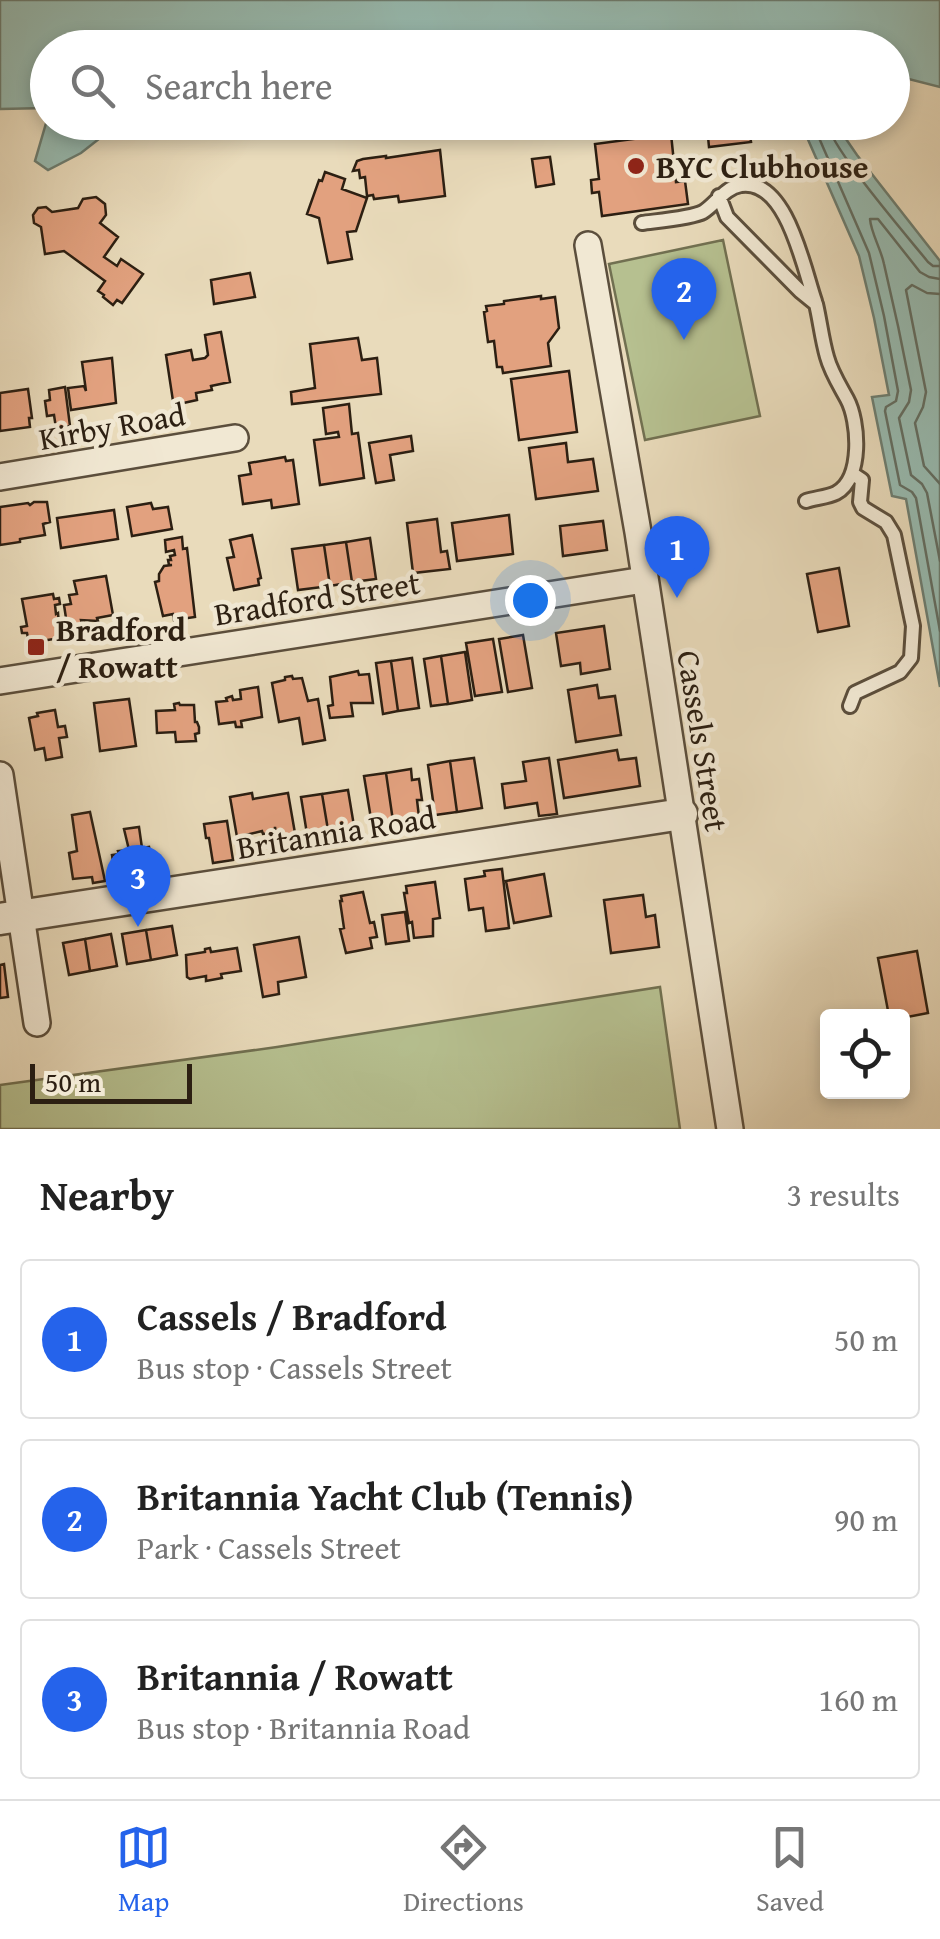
<!DOCTYPE html>
<meta charset="utf-8">
<style>
:root{--surface:#fff;--page:#f2f2f2;--text:#222;--muted:#767676;--line:#e0e0e0;--accent:#2563eb}
body{margin:0;font-family:"Gentium Book Plus",serif;background:var(--page);color:var(--text)}
.controls{position:absolute;right:30px;bottom:30px;display:grid;overflow:hidden;border-radius:10px;box-shadow:0 5px 15px #0003}
.controls button{width:90px;height:90px;display:grid;place-items:center;padding:0;border:0;border-bottom:2px solid var(--line);background:var(--surface);color:var(--text);font:50px sans-serif}
.scale{position:absolute;left:30px;bottom:25px;width:162px;box-sizing:border-box;padding-left:10px;border:5px solid #2c1f12;border-top:0;font-size:28px;line-height:35px;white-space:nowrap;color:#2c1f12;-webkit-text-stroke:8px #f1e8d3;paint-order:stroke}
.you{position:absolute;left:530px;top:600px;width:35px;height:35px;margin:-25px;border:8px solid #fff;border-radius:50%;background:#1a73e8;box-shadow:0 0 0 15px #1a73e833}
.badge{display:grid;place-items:center;width:65px;height:65px;border-radius:50%;background:var(--accent);color:#fff;font-size:32px;font-weight:700}
.pin{position:absolute;translate:-50% -82px;filter:drop-shadow(0 2px 5px #0008)}
.pin::after{content:'';position:absolute;top:52px;width:35px;height:30px;background:inherit;clip-path:polygon(0 0,100% 0,50% 100%)}
.list{margin:0;padding:0;list-style:none}
h2{display:flex;justify-content:space-between;align-items:center;height:130px;margin:0;padding:0 40px;font-size:42px}
h2 small{font-size:32px;font-weight:400;color:var(--muted)}
.list li{display:grid;grid-template-columns:65px 1fr auto;gap:30px;align-items:center;box-sizing:border-box;height:160px;margin:0 20px 20px;padding:0 20px;border:2px solid var(--line);border-radius:10px}
.list b{display:block;font-size:38px;white-space:nowrap}
.list p{margin:0;font-size:32px;white-space:nowrap;color:var(--muted)}
.list em{font-size:32px;font-style:normal;color:var(--muted)}
.icon{flex:none;width:55px;height:55px;fill:none;stroke:currentColor;stroke-width:2;stroke-linecap:round;stroke-linejoin:round}
.map{position:relative;flex:none;width:940px;height:1129px;overflow:hidden}
.search{position:absolute;background:var(--surface);box-shadow:0 5px 15px #0003;left:30px;right:30px;top:30px;height:110px;display:flex;align-items:center;gap:25px;box-sizing:border-box;padding:0 35px;border-radius:55px;color:var(--muted);font-size:38px}
.sheet{height:670px;background:var(--surface)}
nav{display:flex;justify-content:space-around;align-items:center;box-sizing:border-box;height:140px;border-top:2px solid var(--line);background:var(--surface);font-size:28px;color:var(--muted)}
nav a{display:grid;justify-items:center;gap:5px}
nav .on{color:var(--accent)}
.map>svg:first-child{display:block}
</style>
<div class="map">
<svg width="940" height="1129" viewBox="0 0 940 1129">
<rect width="100%" height="100%" fill="#e9dbbb"/>
<filter id="stains"><feTurbulence type="fractalNoise" baseFrequency=".002" numOctaves="4"/><feColorMatrix values="0 0 0 0 .2 0 0 0 0 .09 0 0 0 0 .02 0 0 0 .5 -.17"/></filter>
<radialGradient id="worn" r=".72"><stop offset=".6" stop-color="#630" stop-opacity="0"/><stop offset="1" stop-color="#630" stop-opacity=".3"/></radialGradient>
<path fill="#b6c090" stroke="#717051" stroke-width="2.5" d="M 723,240 L 760,416 L 645,440 L 609,264 Z
M 660,987 L 680,1129 L 0,1129 L 0,1085 L 277,1047 Z"/>
<path fill="#97bbb1" stroke="#6c7d71" stroke-width="2.5" d="M 0,0 L 940,0 L 940,87 L 893,75 L 892,48 L 48,48 L 47,108 L 0,109 Z
M 47,120 L 48,122 L 126,123 L 118,124 L 81,153 L 48,170 L 35,161 Z
M 796,123 L 835,123 L 857,155 L 940,261 L 940,687 L 906,499 L 892,496 L 872,397 L 889,395 L 874,318 L 859,256 L 806,135 Z"/>
<g fill="none" stroke-linecap="round" stroke-linejoin="round">
<path stroke="#626d62" stroke-width="2.5" d="M 809,122 L 816,131 L 869,253 L 884,316 L 898,391 L 896,401 L 886,407 L 885,411 L 900,485 L 912,492 L 916,498 L 940,631
M 827,122 C 829,146 908,237 928,262 L 933,266 L 940,266
M 940,279 L 929,277 L 920,272 L 878,219 L 870,219 C 871,233 881,249 884,264 C 894,306 903,348 911,390 L 909,402 L 899,418 L 911,475 L 922,484 L 927,493 L 940,561
M 940,294 L 927,293 L 912,285 L 906,290 L 926,392 L 923,407 L 915,423 L 924,466 L 940,484"/>
</g>
<path fill="#e2a17f" stroke="#2c1f12" stroke-width="2.5" d="M 735,122 L 748,122 L 751,142 L 709,147 L 707,126 Z
M 671,134 L 676,182 L 685,181 L 688,204 L 602,216 L 599,192 L 592,193 L 591,180 L 599,179 L 595,144 Z
M 440,150 L 445,196 L 399,202 L 398,196 L 374,199 L 373,195 L 367,196 L 365,177 L 360,178 L 359,170 L 353,171 L 357,161 L 363,159 L 386,156 L 386,158 Z
M 550,157 L 554,184 L 536,187 L 532,159 Z
M 325,172 L 345,179 L 342,189 L 367,198 L 356,231 L 347,232 L 352,259 L 328,263 L 319,218 L 307,214 L 319,180 L 322,181 Z
M 96,197 L 105,204 L 106,215 L 100,223 L 118,237 L 104,257 L 117,266 L 121,259 L 143,274 L 122,303 L 117,300 L 113,305 L 103,297 L 104,295 L 98,291 L 105,281 L 64,251 L 45,254 L 41,227 L 34,223 L 33,215 L 38,208 L 46,207 L 52,212 L 78,208 L 83,199 Z
M 250,273 L 255,297 L 214,304 L 211,280 Z
M 541,296 L 541,299 L 555,297 L 559,328 L 548,343 L 551,366 L 503,373 L 502,367 L 497,367 L 494,341 L 488,342 L 484,312 L 487,311 L 486,306 L 504,304 L 504,301 Z
M 221,332 L 230,382 L 211,386 L 212,390 L 196,393 L 197,400 L 179,404 L 178,400 L 173,401 L 166,355 L 191,350 L 193,360 L 205,358 L 208,355 L 205,335 Z
M 358,338 L 362,360 L 377,358 L 381,394 L 292,404 L 291,392 L 315,388 L 310,344 Z
M 112,358 L 116,403 L 71,410 L 68,388 L 84,386 L 86,391 L 82,362 Z
M 569,371 L 577,432 L 519,440 L 511,379 Z
M 65,387 L 70,426 L 56,428 L 54,415 L 47,416 L 45,401 L 50,400 L 49,390 Z
M 28,389 L 32,418 L 29,418 L 30,427 L 0,431 L 0,393 Z
M 349,404 L 352,434 L 358,433 L 364,478 L 320,485 L 314,440 L 339,437 L 338,432 L 326,434 L 323,408 Z
M 411,436 L 413,451 L 390,455 L 394,480 L 376,483 L 369,443 Z
M 566,443 L 568,462 L 593,459 L 598,491 L 536,499 L 529,448 Z
M 285,457 L 286,461 L 293,460 L 299,504 L 272,508 L 271,500 L 243,504 L 239,476 L 251,474 L 249,463 Z
M 34,502 L 47,502 L 50,522 L 43,524 L 45,535 L 20,539 L 20,542 L 0,545 L 0,507 L 28,503 L 30,505 Z
M 151,503 L 153,509 L 168,507 L 172,529 L 132,536 L 127,507 Z
M 114,510 L 118,539 L 61,548 L 57,518 Z
M 509,515 L 513,554 L 457,561 L 452,523 Z
M 437,519 L 441,552 L 447,551 L 450,569 L 413,573 L 407,523 Z
M 603,521 L 607,550 L 563,556 L 560,526 Z
M 252,535 L 261,578 L 258,579 L 259,585 L 234,590 L 227,558 L 234,557 L 230,540 Z
M 182,537 L 183,549 L 187,548 L 195,617 L 174,620 L 173,614 L 163,616 L 155,582 L 159,581 L 159,574 L 164,566 L 172,565 L 169,565 L 168,560 L 171,560 L 170,556 L 175,555 L 174,550 L 166,552 L 165,540 Z
M 370,538 L 376,579 L 352,582 L 346,542 Z
M 346,542 L 352,582 L 330,586 L 324,545 Z
M 324,545 L 330,586 L 298,590 L 292,549 Z
M 839,568 L 849,626 L 818,632 L 807,574 Z
M 106,576 L 113,615 L 97,618 L 98,621 L 81,620 L 83,628 L 68,631 L 64,605 L 71,604 L 69,595 L 77,594 L 74,581 Z
M 53,594 L 54,599 L 59,598 L 60,604 L 55,605 L 56,614 L 58,613 L 60,638 L 29,643 L 27,633 L 22,633 L 21,627 L 27,626 L 22,599 Z
M 604,626 L 610,669 L 581,674 L 580,663 L 561,666 L 556,633 Z
M 523,635 L 532,688 L 508,692 L 499,639 Z
M 493,639 L 502,692 L 475,696 L 466,643 Z
M 465,652 L 472,700 L 448,704 L 441,656 Z
M 441,656 L 448,704 L 431,706 L 424,659 Z
M 412,658 L 419,708 L 398,711 L 391,661 Z
M 391,661 L 398,711 L 383,714 L 376,663 Z
M 358,671 L 359,675 L 369,674 L 373,703 L 351,703 L 353,716 L 330,718 L 328,706 L 333,705 L 330,677 Z
M 292,676 L 293,679 L 302,678 L 308,701 L 318,699 L 325,740 L 303,744 L 299,718 L 279,722 L 272,683 L 285,680 L 285,677 Z
M 597,685 L 599,698 L 615,696 L 621,735 L 576,742 L 568,690 Z
M 258,687 L 262,717 L 241,721 L 242,727 L 236,727 L 235,722 L 219,724 L 216,702 L 227,701 L 226,698 L 232,696 L 233,700 L 241,699 L 240,690 Z
M 129,699 L 136,746 L 100,751 L 94,703 Z
M 179,703 L 180,705 L 194,705 L 195,722 L 197,722 L 199,727 L 199,733 L 195,734 L 196,741 L 176,742 L 175,732 L 157,733 L 156,711 L 175,710 L 174,704 Z
M 55,710 L 58,727 L 65,726 L 67,737 L 59,738 L 62,757 L 46,760 L 44,748 L 35,750 L 29,718 L 38,716 L 37,713 Z
M 617,750 L 619,760 L 636,758 L 640,786 L 564,798 L 558,760 Z
M 474,758 L 482,808 L 457,812 L 450,761 Z
M 549,758 L 557,814 L 539,816 L 537,803 L 505,808 L 502,784 L 526,781 L 523,762 Z
M 450,761 L 457,812 L 435,815 L 428,765 Z
M 411,769 L 412,780 L 419,779 L 422,800 L 417,800 L 419,817 L 393,821 L 386,773 Z
M 386,773 L 393,821 L 372,825 L 364,776 Z
M 348,790 L 354,826 L 328,830 L 322,794 Z
M 252,793 L 253,799 L 288,793 L 296,839 L 277,842 L 275,827 L 274,833 L 263,834 L 262,831 L 237,837 L 230,797 Z
M 322,794 L 328,830 L 307,834 L 301,797 Z
M 90,812 L 105,881 L 93,883 L 92,877 L 73,879 L 69,853 L 77,851 L 72,815 Z
M 227,821 L 233,860 L 213,863 L 209,838 L 206,838 L 204,824 Z
M 139,827 L 142,848 L 149,847 L 153,869 L 143,870 L 142,877 L 116,881 L 112,855 L 119,854 L 118,851 L 129,850 L 124,829 Z
M 502,869 L 509,928 L 486,931 L 483,908 L 469,910 L 465,879 L 485,876 L 484,871 Z
M 544,874 L 551,916 L 514,923 L 506,881 Z
M 435,882 L 440,918 L 433,919 L 433,936 L 414,938 L 412,922 L 409,923 L 404,893 L 407,893 L 406,886 Z
M 363,892 L 370,923 L 374,922 L 377,937 L 370,938 L 372,948 L 346,953 L 340,929 L 344,928 L 340,901 L 342,901 L 341,896 Z
M 643,895 L 646,917 L 655,915 L 659,947 L 611,953 L 604,900 Z
M 405,912 L 409,941 L 386,944 L 382,915 Z
M 172,926 L 177,955 L 151,960 L 146,930 Z
M 146,930 L 151,960 L 127,964 L 122,934 Z
M 111,934 L 117,966 L 90,971 L 85,939 Z
M 299,937 L 306,977 L 278,982 L 279,994 L 263,997 L 254,945 Z
M 85,939 L 90,971 L 69,975 L 63,943 Z
M 210,948 L 211,952 L 237,948 L 241,971 L 221,974 L 222,978 L 206,981 L 206,976 L 190,979 L 187,977 L 186,955 L 205,952 L 205,949 Z
M 917,951 L 928,1013 L 902,1018 L 889,1016 L 878,958 Z
M 4,964 L 8,997 L 0,998 L 0,965 Z"/>
<g fill="none" stroke-linecap="round" stroke-linejoin="round">
<g stroke="#5b4e3c" stroke-width="18">
<path id="service" d="M 719,196 L 727,217 L 800,291 L 816,304 C 820,321 822,340 827,357 C 831,372 840,386 847,399 C 859,421 863,479 836,493 C 828,497 815,498 806,501
M 642,223 C 656,221 692,218 703,212 C 716,204 724,188 741,185 C 787,178 804,270 815,301
M 850,706 L 855,693 L 900,672 L 911,658 L 913,626 L 894,535 L 886,522 L 863,508 L 860,502 L 862,480 L 853,474"/>
</g>
<g stroke="#5b4e3c" stroke-width="30">
<path id="minor" d="M 588,245 L 638,532 L 730,1129
M 0,477 L 235,438
M 0,681 L 644,580
M 0,775 L 37,1023"/>
</g>
<g stroke="#5b4e3c" stroke-width="35">
<path id="tertiary" d="M 0,919 L 682,814"/>
</g>
<use href="#service" stroke="#f1e8d3" stroke-width="12"/>
<use href="#minor" stroke="#f1e8d3" stroke-width="25"/>
<use href="#tertiary" stroke="#f1e8d3" stroke-width="30"/>
</g>
<g fill="#8f2418" stroke="#f1e8d3" stroke-width="4">
<circle cx="636" cy="166" r="10"/>
<rect x="26" y="637" width="20" height="20" rx="5"/>
</g>
<g text-anchor="middle" dominant-baseline="central" stroke-width="9" stroke-linejoin="round" paint-order="stroke">
<g font-size="32" font-weight="bold" fill="#2c1f12" stroke="#f1e8d3" text-anchor="start">
<text x="656" y="166">BYC Clubhouse</text>
<text x="56" y="629">Bradford<tspan x="56" dy="37">/ Rowatt</tspan></text>
</g>
<g font-size="32" fill="#2c1f12" stroke="#f1e8d3">
<text transform="translate(112 426) rotate(-10)">Kirby Road</text>
<text transform="translate(317 598) rotate(-9)">Bradford Street</text>
<text transform="translate(703 741) rotate(81)">Cassels Street</text>
<text transform="translate(336 832) rotate(-9)">Britannia Road</text>
</g>
</g>
<rect width="100%" height="100%" filter="url(#stains)"/>
<rect width="100%" height="100%" fill="url(#worn)"/>
</svg>
<div class="controls">
<button><svg class="icon" aria-label="locate" viewBox="0 0 24 24"><circle cx="12" cy="12" r="6"/><path d="M12 2v4M12 18v4M2 12h4M18 12h4"/></svg></button>
</div>
<div class="scale">50 m</div>
<div class="you"></div>
<div class="pin badge" style="left:677px;top:598px">1</div>
<div class="pin badge" style="left:684px;top:340px">2</div>
<div class="pin badge" style="left:138px;top:927px">3</div>
<div class="search"><svg class="icon" aria-label="search" viewBox="0 0 24 24"><circle cx="10" cy="10" r="6"/><path d="M15 15l6 6"/></svg>Search here</div>
</div>
<section class="sheet">
<h2>Nearby<small>3 results</small></h2>
<ul class="list">
<li><span class="badge">1</span><div><b>Cassels / Bradford</b><p>Bus stop · Cassels Street</p></div><em>50 m</em></li>
<li><span class="badge">2</span><div><b>Britannia Yacht Club (Tennis)</b><p>Park · Cassels Street</p></div><em>90 m</em></li>
<li><span class="badge">3</span><div><b>Britannia / Rowatt</b><p>Bus stop · Britannia Road</p></div><em>160 m</em></li>
</ul>
</section>
<nav>
<a class="on"><svg class="icon" aria-label="map" viewBox="0 0 24 24"><path d="M3 6l6-2 6 2 6-2v14l-6 2-6-2-6 2zM9 4v14M15 6v14"/></svg>Map</a>
<a><svg class="icon" aria-label="directions" viewBox="0 0 24 24"><path d="M12 3l9 9-9 9-9-9zM9 14v-3h6M13 9l2 2-2 2"/></svg>Directions</a>
<a><svg class="icon" aria-label="saved" viewBox="0 0 24 24"><path d="M7 4h10v16l-5-4-5 4z"/></svg>Saved</a>
</nav>
